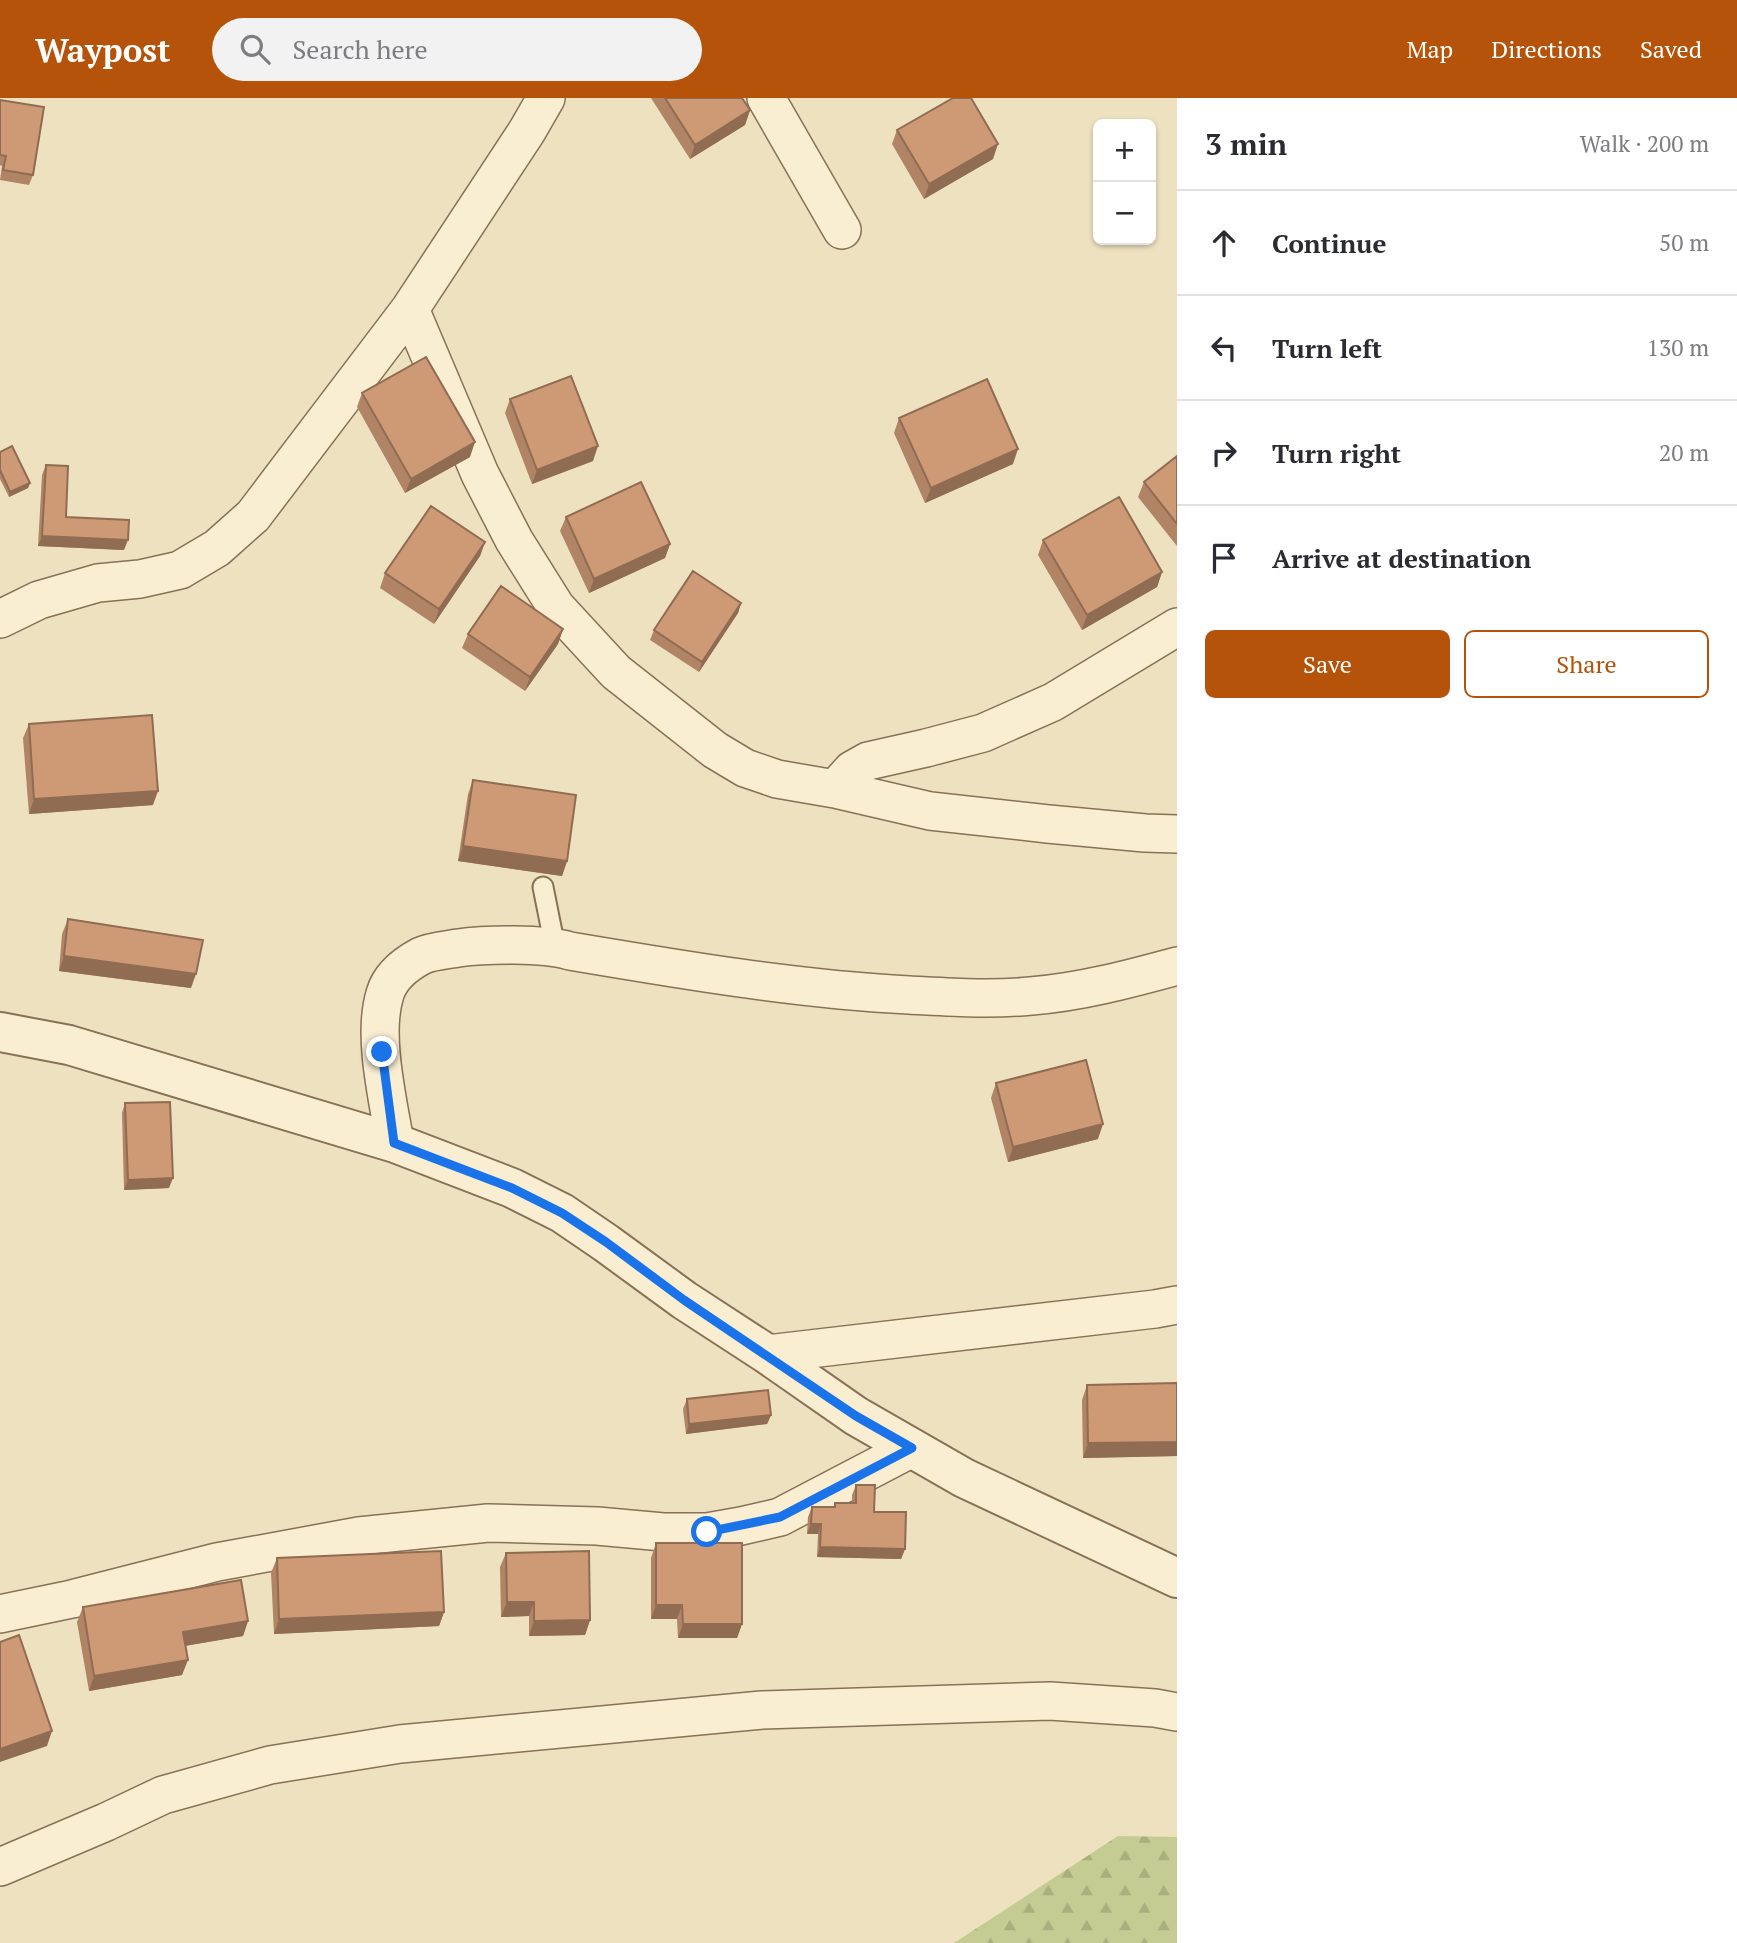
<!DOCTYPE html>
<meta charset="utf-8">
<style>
:root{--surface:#fff;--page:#f2f2f3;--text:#2b2b33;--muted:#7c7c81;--line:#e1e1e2;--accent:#b45309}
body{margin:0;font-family:"PT Serif",serif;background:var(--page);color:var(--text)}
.controls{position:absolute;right:21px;top:21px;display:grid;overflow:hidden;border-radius:10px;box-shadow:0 2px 5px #0004}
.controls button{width:63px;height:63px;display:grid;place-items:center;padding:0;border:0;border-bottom:2px solid var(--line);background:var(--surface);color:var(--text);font:35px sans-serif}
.stop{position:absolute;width:21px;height:21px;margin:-16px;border:5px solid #1a73e8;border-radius:50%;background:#fff}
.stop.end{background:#1a73e8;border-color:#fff;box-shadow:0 2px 7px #0008}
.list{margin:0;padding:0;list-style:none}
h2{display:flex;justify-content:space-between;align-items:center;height:91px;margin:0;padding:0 28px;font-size:30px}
h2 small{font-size:23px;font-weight:400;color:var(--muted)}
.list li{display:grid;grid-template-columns:46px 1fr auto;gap:21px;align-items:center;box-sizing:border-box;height:105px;padding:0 28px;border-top:2px solid var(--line)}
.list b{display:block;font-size:26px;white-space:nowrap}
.list em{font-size:23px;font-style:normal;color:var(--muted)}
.actions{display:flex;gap:14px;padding:21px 28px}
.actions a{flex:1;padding:16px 0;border:2px solid var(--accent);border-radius:10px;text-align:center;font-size:24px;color:var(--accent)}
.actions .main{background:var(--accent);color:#fff}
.icon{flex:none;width:38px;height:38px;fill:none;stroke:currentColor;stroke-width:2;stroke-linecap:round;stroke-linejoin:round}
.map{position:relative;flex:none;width:1177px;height:1845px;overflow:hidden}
header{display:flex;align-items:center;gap:42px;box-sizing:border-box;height:98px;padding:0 35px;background:var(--accent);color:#fff}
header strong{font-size:33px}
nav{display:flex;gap:38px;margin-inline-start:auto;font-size:24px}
.search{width:490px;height:63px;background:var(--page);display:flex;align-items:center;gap:18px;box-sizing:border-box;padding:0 24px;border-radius:38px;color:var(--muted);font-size:26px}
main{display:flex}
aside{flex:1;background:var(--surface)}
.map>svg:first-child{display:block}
</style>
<header>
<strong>Waypost</strong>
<div class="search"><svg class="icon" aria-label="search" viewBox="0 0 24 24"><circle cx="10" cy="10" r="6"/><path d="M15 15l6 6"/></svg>Search here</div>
<nav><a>Map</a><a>Directions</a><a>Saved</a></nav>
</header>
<main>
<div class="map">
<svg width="1177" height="1845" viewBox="0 0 1177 1845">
<defs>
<pattern id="forest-firs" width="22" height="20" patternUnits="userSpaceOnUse" patternTransform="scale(1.75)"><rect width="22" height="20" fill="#c5cc93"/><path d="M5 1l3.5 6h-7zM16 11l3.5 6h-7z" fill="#aaaf7e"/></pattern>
</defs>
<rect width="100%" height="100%" fill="#eee1bf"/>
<path fill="url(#forest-firs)" d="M 1118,1738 L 1177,1739 L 1177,1845 L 954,1845 Z"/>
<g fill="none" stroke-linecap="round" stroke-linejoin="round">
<g stroke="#877157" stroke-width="23">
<path id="service" d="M 543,789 L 555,849"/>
</g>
<g stroke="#877157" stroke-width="40">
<path id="minor" d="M 766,0 L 842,132
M 410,211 L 480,376 L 514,442 L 556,509 L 616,574 L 715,652 L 745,670 L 777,681 L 835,691 L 930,713 L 1048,726 L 1145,735 L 1177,736
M 0,521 L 39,502 L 98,485 L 140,481 L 180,472 L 217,450 L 253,418 L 410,211 L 527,33 L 546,0
M 835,691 L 852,672 L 868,663 L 926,650 L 983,635 L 1053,604 L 1177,529
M 395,1045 C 388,1002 372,937 385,896 C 390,879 406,866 421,858 C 431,853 447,852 458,850 C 486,846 544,845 570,853 C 683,872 795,891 909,897 C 949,899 990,902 1031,898 C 1081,894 1129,881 1177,868
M 767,1256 L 1155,1211 L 1177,1207
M 0,1516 L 72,1501 L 217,1464 L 359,1438 L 488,1425 L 597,1428 L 663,1434 L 707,1434 L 741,1428 L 780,1419 L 912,1350
M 0,1769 L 106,1724 L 163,1697 L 270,1667 L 400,1646 L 762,1612 L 1050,1603 L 1155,1610 L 1177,1614"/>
</g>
<g stroke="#877157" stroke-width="42">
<path id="tertiary" d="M 0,934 L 69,947 L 395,1045 L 512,1090 L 562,1115 L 606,1145 L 684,1202 L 767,1256 L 856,1318 L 964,1380 L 1177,1480"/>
</g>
<use href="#service" stroke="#f9eed2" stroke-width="19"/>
<use href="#minor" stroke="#f9eed2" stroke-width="37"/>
<use href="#tertiary" stroke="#f9eed2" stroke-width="38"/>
</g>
<path fill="#b08465" d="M 651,0 L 742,0 L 750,12 L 745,27 L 690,61 Z
M 0,2 L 33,77 L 29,87 L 0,82 L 2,68 L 0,67 Z
M 897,32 L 993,61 L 924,101 L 892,46 Z
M 362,295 L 470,359 L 405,395 L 357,309 Z
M 510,301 L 593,363 L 532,386 L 505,315 Z
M 899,320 L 1013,366 L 925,405 L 894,335 Z
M 0,354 L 30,385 L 28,390 L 9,399 L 0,381 Z
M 1177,358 L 1177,448 L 1138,399 L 1144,384 Z
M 46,367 L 66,419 L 124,452 L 38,448 L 42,377 Z
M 566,419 L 670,446 L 665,460 L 589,495 L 560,433 Z
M 1043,442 L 1162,474 L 1157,489 L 1082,532 L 1038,457 Z
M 485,444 L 480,458 L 434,526 L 380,490 L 385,475 Z
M 741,505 L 738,515 L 699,574 L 650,542 L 654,532 Z
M 563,531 L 558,546 L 525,593 L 462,550 L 468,536 Z
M 29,626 L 153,707 L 29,716 L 23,640 Z
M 473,682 L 567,763 L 562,778 L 458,763 L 468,696 Z
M 68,821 L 191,890 L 59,873 L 62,836 Z
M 996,985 L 1098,1041 L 1008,1064 L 991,1000 Z
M 125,1005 L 169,1090 L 124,1092 L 122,1015 Z
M 1177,1285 L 1177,1358 L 1083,1360 L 1082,1302 L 1087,1287 Z
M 687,1301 L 771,1317 L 767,1326 L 686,1336 L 683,1311 Z
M 856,1387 L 874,1414 L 905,1451 L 901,1461 L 817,1459 L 818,1436 L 807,1436 L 808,1419 L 812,1409 L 834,1409 L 835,1405 L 852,1405 L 852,1397 Z
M 656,1445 L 742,1526 L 737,1540 L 678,1540 L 677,1521 L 651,1521 L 651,1460 Z
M 506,1455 L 590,1522 L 585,1537 L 529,1538 L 529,1518 L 501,1519 L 500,1469 Z
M 277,1460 L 444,1514 L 439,1528 L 274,1536 L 271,1475 Z
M 83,1509 L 248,1523 L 243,1538 L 185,1548 L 182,1577 L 89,1593 L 77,1524 Z"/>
<path fill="#906c52" d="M 750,12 L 745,27 L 690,61 L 695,47 Z
M 998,46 L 993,61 L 924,101 L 929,86 Z
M 475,344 L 470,359 L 405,395 L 411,381 Z
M 598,348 L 593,363 L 532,386 L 537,372 Z
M 1018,351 L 1013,366 L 925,405 L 931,390 Z
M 30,385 L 28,390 L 9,399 L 10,394 Z
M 42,438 L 128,442 L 124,452 L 38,448 Z
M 485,444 L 480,458 L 434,526 L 439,511 Z
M 670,446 L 665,460 L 589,495 L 594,481 Z
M 1162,474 L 1157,489 L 1082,532 L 1087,517 Z
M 741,505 L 738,515 L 699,574 L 702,564 Z
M 563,531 L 558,546 L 525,593 L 530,579 Z
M 158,693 L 153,707 L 29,716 L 34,701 Z
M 463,748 L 567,763 L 562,778 L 458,763 Z
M 64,858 L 196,876 L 191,890 L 59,873 Z
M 1103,1026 L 1098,1041 L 1008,1064 L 1013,1049 Z
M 173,1080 L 169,1090 L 124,1092 L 128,1082 Z
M 771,1317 L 767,1326 L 686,1336 L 689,1326 Z
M 1177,1344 L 1177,1358 L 1083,1360 L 1088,1345 Z
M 811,1426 L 821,1426 L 818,1436 L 807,1436 Z
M 820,1449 L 905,1451 L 901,1461 L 817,1459 Z
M 507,1504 L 534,1504 L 529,1518 L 501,1519 Z
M 656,1507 L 682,1507 L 677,1521 L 651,1521 Z
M 444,1514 L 439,1528 L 274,1536 L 279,1521 Z
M 590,1522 L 585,1537 L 529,1538 L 534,1523 Z
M 248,1523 L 243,1538 L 178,1549 L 183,1534 Z
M 683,1526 L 742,1526 L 737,1540 L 678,1540 Z
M 188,1562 L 182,1577 L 89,1593 L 94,1578 Z
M 52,1633 L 47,1648 L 0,1664 L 0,1651 Z"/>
<path fill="#cd9a75" stroke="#906c52" stroke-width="2" d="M 665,0 L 742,0 L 750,12 L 695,47 Z
M 953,0 L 971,0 L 998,46 L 929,86 L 897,32 Z
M 0,2 L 44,9 L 33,77 L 3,72 L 6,58 L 0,57 Z
M 426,259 L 475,344 L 411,381 L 362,295 Z
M 571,278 L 598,348 L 537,372 L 510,301 Z
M 987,281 L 1018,351 L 931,390 L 899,320 Z
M 12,348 L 30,385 L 10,394 L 0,372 L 0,354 Z
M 1177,358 L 1177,426 L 1144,384 Z
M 46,367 L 68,368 L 66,419 L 129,422 L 128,442 L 42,438 Z
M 641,384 L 670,446 L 594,481 L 566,419 Z
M 1119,399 L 1162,474 L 1087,517 L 1043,442 Z
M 431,408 L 485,444 L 439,511 L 385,475 Z
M 693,473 L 741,505 L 702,564 L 654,532 Z
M 501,488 L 563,531 L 530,579 L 468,536 Z
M 152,617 L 158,693 L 34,701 L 29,626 Z
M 473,682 L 576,697 L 567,763 L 463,748 Z
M 68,821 L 203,842 L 196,876 L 64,858 Z
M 1086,962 L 1103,1026 L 1013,1049 L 996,985 Z
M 170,1004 L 173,1080 L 128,1082 L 125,1005 Z
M 1177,1285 L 1177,1344 L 1088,1345 L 1087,1287 Z
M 768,1292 L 771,1317 L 689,1326 L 687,1301 Z
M 856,1387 L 875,1387 L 874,1414 L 906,1414 L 905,1451 L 820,1449 L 821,1426 L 811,1426 L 812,1409 L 835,1409 L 835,1405 L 856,1405 Z
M 656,1445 L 742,1445 L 742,1526 L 683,1526 L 682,1507 L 656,1507 Z
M 441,1453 L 444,1514 L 279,1521 L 277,1460 Z
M 589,1453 L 590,1522 L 534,1523 L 534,1504 L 507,1504 L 506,1455 Z
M 241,1482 L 248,1523 L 183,1534 L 188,1562 L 94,1578 L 83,1509 Z
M 19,1537 L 52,1633 L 0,1651 L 0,1544 Z"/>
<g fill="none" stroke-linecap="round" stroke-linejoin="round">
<path stroke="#1a73e8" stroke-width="9" d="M 382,954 L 394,1045 L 512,1090 L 562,1115 L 606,1144 L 684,1202 L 856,1318 L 912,1350 L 780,1419 L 707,1434"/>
</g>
</svg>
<div class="controls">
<button>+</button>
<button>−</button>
</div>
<div class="stop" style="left:707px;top:1434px"></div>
<div class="stop end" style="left:382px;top:954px"></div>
</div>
<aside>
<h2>3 min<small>Walk · 200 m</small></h2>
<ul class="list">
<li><svg class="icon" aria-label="ahead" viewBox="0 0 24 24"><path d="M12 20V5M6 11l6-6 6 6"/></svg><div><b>Continue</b></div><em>50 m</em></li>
<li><svg class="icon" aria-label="left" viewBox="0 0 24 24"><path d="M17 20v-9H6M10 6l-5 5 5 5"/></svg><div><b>Turn left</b></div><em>130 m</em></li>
<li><svg class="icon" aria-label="right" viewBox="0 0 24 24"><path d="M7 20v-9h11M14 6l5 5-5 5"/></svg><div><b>Turn right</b></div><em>20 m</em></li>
<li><svg class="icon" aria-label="arrive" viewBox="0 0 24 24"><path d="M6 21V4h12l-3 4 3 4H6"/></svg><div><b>Arrive at destination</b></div></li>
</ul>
<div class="actions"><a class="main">Save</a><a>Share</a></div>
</aside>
</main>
